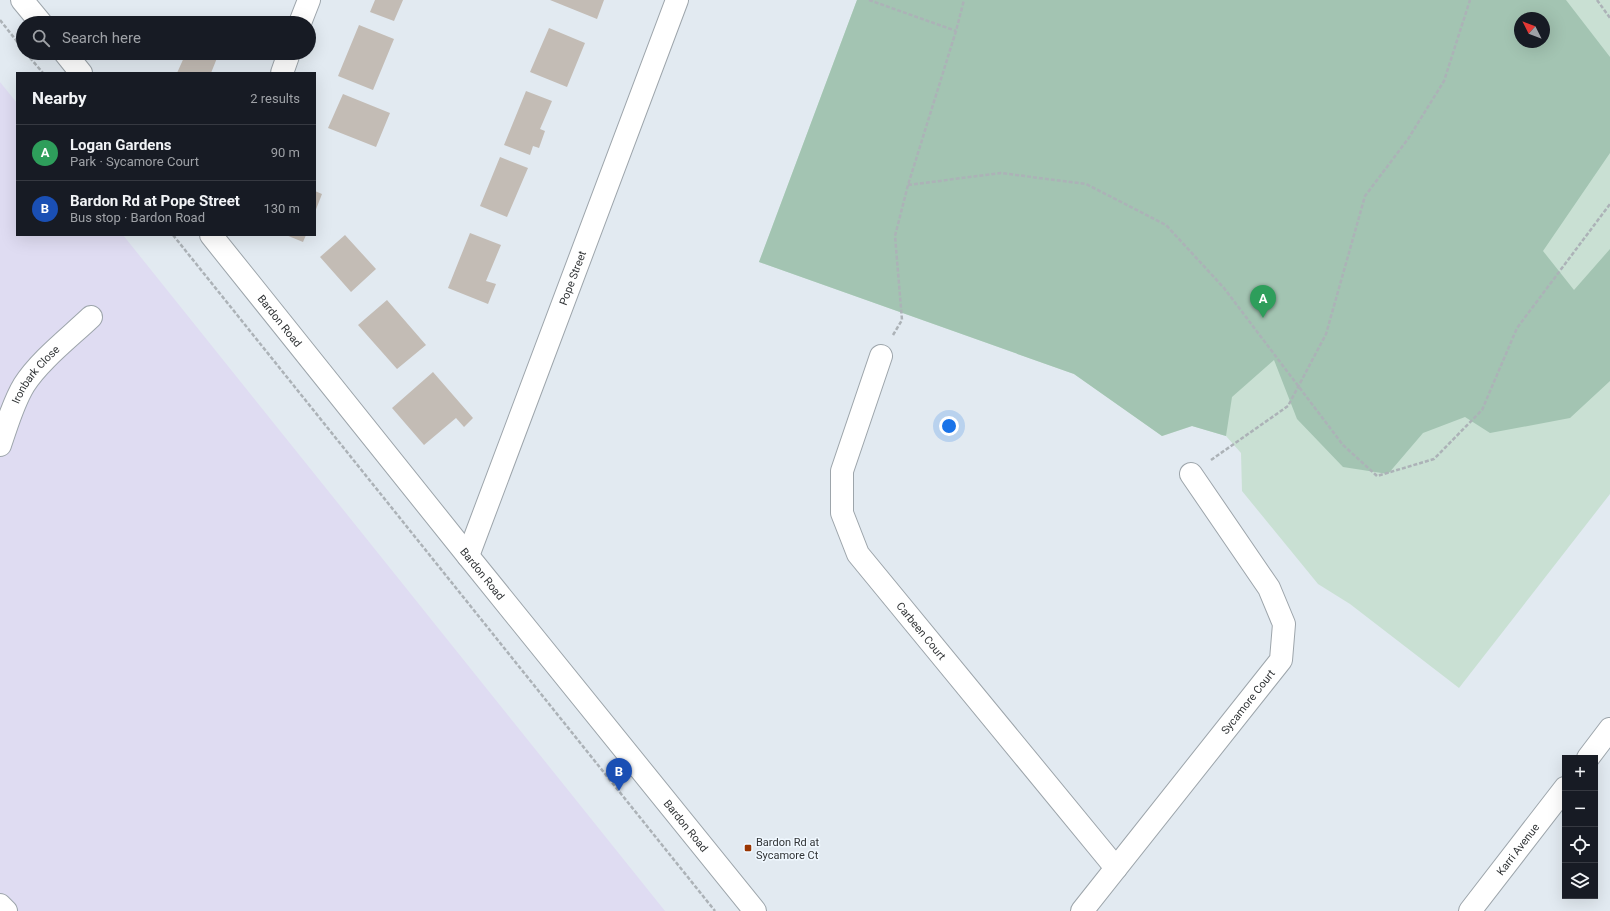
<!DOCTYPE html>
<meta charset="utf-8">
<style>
:root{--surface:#171b24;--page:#20242c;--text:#f1f3f6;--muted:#9ea1a6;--line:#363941;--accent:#d93025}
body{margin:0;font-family:Roboto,sans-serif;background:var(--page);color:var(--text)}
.controls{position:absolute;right:12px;bottom:12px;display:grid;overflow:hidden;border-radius:0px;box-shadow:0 4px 16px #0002}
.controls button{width:36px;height:36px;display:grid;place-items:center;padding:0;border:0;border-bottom:1px solid var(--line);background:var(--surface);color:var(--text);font:20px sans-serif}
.compass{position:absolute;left:1514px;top:12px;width:36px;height:36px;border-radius:50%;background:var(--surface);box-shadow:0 4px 16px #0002;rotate:312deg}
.you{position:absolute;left:949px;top:426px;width:14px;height:14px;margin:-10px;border:3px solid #fff;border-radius:50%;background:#1a73e8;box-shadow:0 0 0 6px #1a73e833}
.badge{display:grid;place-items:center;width:26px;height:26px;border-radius:50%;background:var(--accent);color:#fff;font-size:13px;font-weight:700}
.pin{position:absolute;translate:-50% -33px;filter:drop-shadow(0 1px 2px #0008)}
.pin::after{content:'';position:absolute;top:21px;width:14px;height:12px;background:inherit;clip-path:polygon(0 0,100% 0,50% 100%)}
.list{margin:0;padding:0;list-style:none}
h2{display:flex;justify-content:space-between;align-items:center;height:52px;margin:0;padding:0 16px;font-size:17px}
h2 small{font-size:13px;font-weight:400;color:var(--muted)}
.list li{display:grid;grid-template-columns:26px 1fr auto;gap:12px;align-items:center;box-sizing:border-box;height:56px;padding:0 16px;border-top:1px solid var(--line)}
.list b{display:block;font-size:15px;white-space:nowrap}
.list p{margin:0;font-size:13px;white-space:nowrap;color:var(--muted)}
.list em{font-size:13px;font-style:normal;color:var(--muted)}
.icon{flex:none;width:22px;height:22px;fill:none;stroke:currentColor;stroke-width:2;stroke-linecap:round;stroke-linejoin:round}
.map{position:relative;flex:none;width:1610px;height:911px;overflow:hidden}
.search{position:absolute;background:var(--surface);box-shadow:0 4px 16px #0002;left:16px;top:16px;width:300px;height:44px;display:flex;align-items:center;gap:10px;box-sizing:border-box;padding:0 14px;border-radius:22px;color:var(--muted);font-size:15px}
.panel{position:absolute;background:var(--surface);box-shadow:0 4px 16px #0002;left:16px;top:72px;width:300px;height:164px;border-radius:0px}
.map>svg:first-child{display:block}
</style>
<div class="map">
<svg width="1610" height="911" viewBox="0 0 1610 911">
<rect width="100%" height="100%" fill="#e2eaf1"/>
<path fill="#dfdcf2" d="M 0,82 L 17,103 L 17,235 L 123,235 L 665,911 L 0,911 Z"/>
<path fill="#c9e0d3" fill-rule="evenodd" d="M 857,0 L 1610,0 L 1610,494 L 1459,688 L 1350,604 L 1318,584 L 1242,491 L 1241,453 L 1226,436 L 1192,426 L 1162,436 L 1074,374 L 759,262 ZM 1520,18 L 1544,18 L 1544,42 L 1520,42 Z"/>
<path fill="#a3c4b2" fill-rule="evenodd" d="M 857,0 L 1566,0 L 1610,57 L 1610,153 L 1543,251 L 1574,290 L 1610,249 L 1610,381 L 1570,418 L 1490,433 L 1465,417 L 1423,433 L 1388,474 L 1343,467 L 1297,419 L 1274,360 L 1232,397 L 1226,436 L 1192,426 L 1162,436 L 1074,374 L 759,262 ZM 1520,18 L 1544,18 L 1544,42 L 1520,42 Z"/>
<path fill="#c3bcb5" d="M 375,0 L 403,0 L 394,21 L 370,12 Z
M 550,0 L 604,0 L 597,19 Z
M 359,25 L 394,39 L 373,90 L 338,76 Z
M 549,28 L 585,43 L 567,87 L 530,72 Z
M 186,53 L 219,53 L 211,73 L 177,73 Z
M 526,91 L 552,101 L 540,129 L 545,131 L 539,148 L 533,146 L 530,155 L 504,145 Z
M 343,94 L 390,113 L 376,147 L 328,128 Z
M 500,157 L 528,168 L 507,217 L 480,206 Z
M 315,191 L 322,194 L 315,212 Z
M 470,233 L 501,245 L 486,281 L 496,284 L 488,304 L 448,288 Z
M 286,235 L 306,235 L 303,242 Z
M 345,235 L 376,269 L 351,292 L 320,257 Z
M 387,300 L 426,345 L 397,369 L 358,325 Z
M 433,372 L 473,418 L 464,427 L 456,418 L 424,445 L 392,408 Z"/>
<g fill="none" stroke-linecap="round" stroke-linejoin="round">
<g stroke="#9da5ab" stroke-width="24">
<g id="street">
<path d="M 300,23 L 309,0"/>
<path d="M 282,73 L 289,53"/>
<path id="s1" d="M 881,356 L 842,471 L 842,513 L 858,554 L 1116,868"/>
<path id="s2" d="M 0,445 C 7,425 13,403 24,385 C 39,361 70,337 91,317"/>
<path id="s3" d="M 468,556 L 677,0"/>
<path d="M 1588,758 L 1610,729"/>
<path d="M 0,905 L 6,911"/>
<path id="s4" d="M 1082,911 L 1281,660 L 1284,624 L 1269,588 L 1191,474"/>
<path id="s5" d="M 1470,911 L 1565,788"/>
</g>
</g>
<g stroke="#9da5ab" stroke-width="24">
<g id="secondary">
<path d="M 22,0 L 41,23"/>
<path d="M 65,53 L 81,73"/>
<path id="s6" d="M 211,235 L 468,556 L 755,911"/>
</g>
</g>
<path stroke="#acb2b7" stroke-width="2.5" stroke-dasharray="4 2" stroke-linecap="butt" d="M 869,0 L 956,31
M 1597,0 L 1610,18
M 0,20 L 23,49
M 26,53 L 43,73
M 908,185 L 1001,173 L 1086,184 L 1166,225 L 1224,288 L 1343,445 L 1377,476 L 1434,459 L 1482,410 L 1517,328 L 1610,204
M 173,235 L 715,911
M 893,335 L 902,320 L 895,236 L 908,185 L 956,31 L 964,0
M 1211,460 L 1288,406 L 1326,334 L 1365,196 L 1408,139 L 1444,81 L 1470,0"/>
<use href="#street" stroke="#fff" stroke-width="22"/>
<use href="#secondary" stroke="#fff" stroke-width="22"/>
</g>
<rect fill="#9a3602" stroke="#f0f8ff" stroke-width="1.5" x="744" y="844" width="8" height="8" rx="2"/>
<g text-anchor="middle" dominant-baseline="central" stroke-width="3" stroke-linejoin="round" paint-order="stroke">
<g font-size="11" fill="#313436" stroke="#f0f8ff">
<text stroke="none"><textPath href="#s3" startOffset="297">Pope Street</textPath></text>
<text stroke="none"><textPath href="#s6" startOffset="110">Bardon Road</textPath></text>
<text stroke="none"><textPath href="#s2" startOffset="80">Ironbark Close</textPath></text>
<text stroke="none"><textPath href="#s6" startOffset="434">Bardon Road</textPath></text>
<text stroke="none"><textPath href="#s1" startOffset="307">Carbeen Court</textPath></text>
<text stroke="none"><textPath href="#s4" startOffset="267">Sycamore Court</textPath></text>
<text stroke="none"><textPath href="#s6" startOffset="758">Bardon Road</textPath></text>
<text stroke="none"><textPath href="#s5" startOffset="78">Karri Avenue</textPath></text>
</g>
<g font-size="11" fill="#313436" stroke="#f0f8ff" text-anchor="start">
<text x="756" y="842">Bardon Rd at<tspan x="756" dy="13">Sycamore Ct</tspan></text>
</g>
</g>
</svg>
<div class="controls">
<button>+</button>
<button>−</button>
<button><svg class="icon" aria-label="locate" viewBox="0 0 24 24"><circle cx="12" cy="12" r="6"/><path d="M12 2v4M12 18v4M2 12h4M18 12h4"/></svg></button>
<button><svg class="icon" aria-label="layers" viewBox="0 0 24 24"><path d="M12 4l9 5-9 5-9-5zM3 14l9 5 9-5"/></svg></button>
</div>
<svg class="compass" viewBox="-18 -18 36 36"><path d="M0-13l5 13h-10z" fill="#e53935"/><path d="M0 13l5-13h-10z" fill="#9ea1a6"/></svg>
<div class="you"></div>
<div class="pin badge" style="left:1263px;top:318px;background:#2e9e5b">A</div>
<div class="pin badge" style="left:619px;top:791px;background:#1a4fb4">B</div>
<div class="search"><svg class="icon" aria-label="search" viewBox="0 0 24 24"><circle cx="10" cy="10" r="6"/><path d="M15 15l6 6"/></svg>Search here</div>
<section class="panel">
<h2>Nearby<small>2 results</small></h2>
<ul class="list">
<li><span class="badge" style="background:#2e9e5b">A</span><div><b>Logan Gardens</b><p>Park · Sycamore Court</p></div><em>90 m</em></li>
<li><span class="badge" style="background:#1a4fb4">B</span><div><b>Bardon Rd at Pope Street</b><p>Bus stop · Bardon Road</p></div><em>130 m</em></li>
</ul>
</section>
</div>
